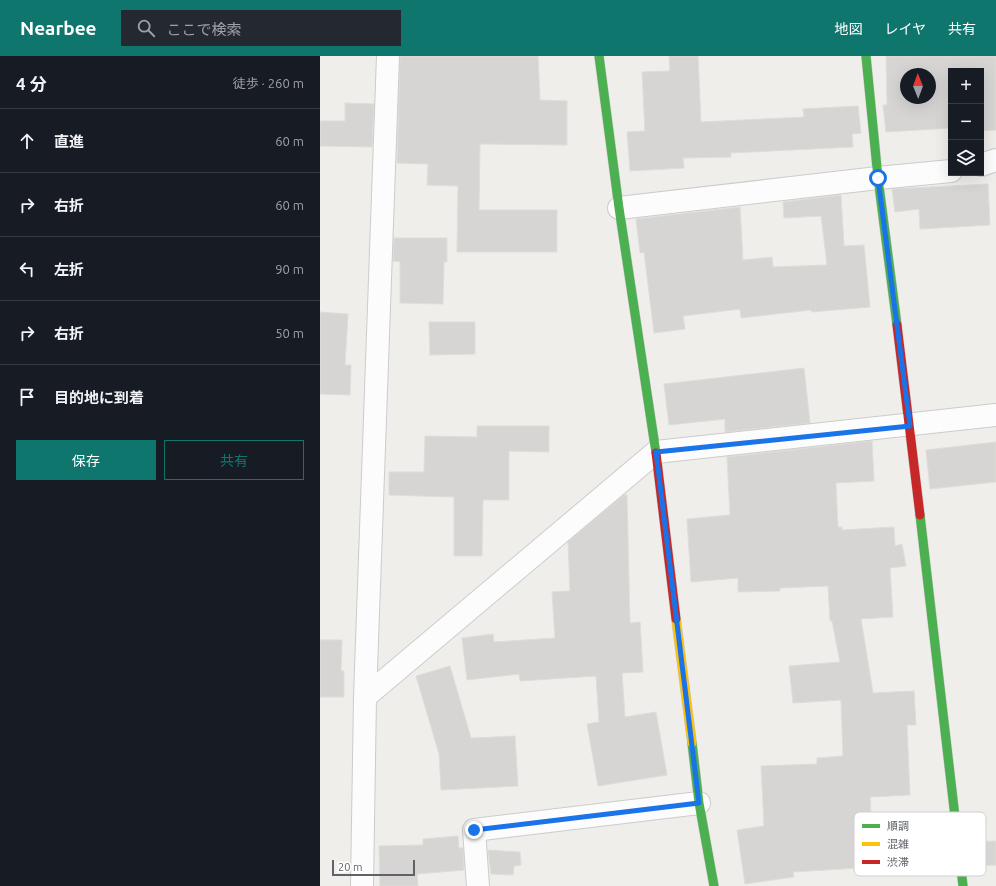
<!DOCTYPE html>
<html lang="ja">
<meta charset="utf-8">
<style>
:root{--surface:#171b24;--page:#242831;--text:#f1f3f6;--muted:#9ea1a6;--line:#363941;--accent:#0f766e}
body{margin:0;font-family:Ubuntu,"Noto Sans JP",sans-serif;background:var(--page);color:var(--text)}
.controls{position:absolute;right:12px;top:12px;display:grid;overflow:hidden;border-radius:0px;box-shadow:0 4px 16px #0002}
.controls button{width:36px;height:36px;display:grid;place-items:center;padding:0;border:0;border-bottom:1px solid var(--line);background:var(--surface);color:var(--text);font:20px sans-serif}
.compass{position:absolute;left:580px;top:12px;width:36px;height:36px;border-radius:50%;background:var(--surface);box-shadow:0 4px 16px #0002;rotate:359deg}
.scale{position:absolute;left:12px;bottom:10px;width:83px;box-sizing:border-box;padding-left:4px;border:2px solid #5f6368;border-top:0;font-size:11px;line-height:14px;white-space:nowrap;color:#5f6368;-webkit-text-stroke:3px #fff;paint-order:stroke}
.stop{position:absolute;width:12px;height:12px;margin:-9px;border:3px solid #1a73e8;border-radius:50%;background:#fff}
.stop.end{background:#1a73e8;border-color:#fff;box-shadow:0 1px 4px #0008}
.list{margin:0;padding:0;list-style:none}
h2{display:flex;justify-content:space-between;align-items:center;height:52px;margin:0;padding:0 16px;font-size:17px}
h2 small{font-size:13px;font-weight:400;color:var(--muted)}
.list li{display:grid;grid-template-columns:26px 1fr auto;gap:12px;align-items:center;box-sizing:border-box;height:64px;padding:0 16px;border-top:1px solid var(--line)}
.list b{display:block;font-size:15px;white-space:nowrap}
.list em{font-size:13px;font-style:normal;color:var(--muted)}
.actions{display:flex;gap:8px;padding:12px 16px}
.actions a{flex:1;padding:9px 0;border:1px solid var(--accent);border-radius:0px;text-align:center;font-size:14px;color:var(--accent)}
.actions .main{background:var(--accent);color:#fff}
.icon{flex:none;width:22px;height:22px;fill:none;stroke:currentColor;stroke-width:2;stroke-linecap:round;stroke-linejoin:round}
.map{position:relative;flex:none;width:676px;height:830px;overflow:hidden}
header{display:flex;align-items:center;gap:24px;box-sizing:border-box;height:56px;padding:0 20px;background:var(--accent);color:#fff}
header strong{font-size:19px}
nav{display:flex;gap:22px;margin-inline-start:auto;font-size:14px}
.search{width:280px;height:36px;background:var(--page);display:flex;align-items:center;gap:10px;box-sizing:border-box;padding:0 14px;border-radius:0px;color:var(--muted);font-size:15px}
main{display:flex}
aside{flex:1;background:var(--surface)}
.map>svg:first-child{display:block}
</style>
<header>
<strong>Nearbee</strong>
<div class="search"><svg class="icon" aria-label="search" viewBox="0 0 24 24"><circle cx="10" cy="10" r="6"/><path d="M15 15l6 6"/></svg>ここで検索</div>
<nav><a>地図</a><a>レイヤ</a><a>共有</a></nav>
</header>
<main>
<aside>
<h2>4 分<small>徒歩 · 260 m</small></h2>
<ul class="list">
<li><svg class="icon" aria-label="ahead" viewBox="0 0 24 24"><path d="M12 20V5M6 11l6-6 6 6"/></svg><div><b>直進</b></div><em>60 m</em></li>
<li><svg class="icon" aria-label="right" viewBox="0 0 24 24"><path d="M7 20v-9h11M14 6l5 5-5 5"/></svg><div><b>右折</b></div><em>60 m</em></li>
<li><svg class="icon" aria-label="left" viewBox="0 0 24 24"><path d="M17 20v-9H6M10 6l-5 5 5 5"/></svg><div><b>左折</b></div><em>90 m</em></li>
<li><svg class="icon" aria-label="right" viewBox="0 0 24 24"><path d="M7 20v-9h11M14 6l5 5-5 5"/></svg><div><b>右折</b></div><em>50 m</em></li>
<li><svg class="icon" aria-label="arrive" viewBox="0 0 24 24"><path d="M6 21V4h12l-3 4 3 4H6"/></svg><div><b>目的地に到着</b></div></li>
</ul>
<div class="actions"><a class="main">保存</a><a>共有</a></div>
</aside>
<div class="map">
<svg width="676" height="830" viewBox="0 0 676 830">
<rect width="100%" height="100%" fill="#efeeea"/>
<path fill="#d6d5d3" stroke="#deddd9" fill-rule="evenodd" d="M 80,0 L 218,0 L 220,44 L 247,45 L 247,89 L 160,88 L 159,154 L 237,154 L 237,196 L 137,196 L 138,130 L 107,129 L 108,108 L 77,107 Z
M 349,0 L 378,0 L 381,66 L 484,61 L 483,53 L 538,50 L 541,77 L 532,78 L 533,91 L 411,97 L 411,101 L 363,102 L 364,112 L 310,115 L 307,76 L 325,75 L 322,16 L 350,15 Z
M 566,0 L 676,0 L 676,74 L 661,75 L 661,15 L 631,15 L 631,76 L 631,72 L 566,76 L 563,49 L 567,49 ZM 586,18 L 610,18 L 610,42 L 586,42 Z
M 25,47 L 54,48 L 52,91 L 0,90 L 0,65 L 25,65 Z
M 668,128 L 670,169 L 600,173 L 599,153 L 575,156 L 572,133 Z
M 521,139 L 524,190 L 544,189 L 550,251 L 492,256 L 491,254 L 421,262 L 420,253 L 363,260 L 365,273 L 334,277 L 324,196 L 320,197 L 316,163 L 420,151 L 423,204 L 452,201 L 453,211 L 507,209 L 501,160 L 464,162 L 463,146 Z
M 74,182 L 127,182 L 127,206 L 124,206 L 123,248 L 80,247 L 80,206 L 73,205 Z
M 0,256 L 28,258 L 25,309 L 31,309 L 30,339 L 0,338 Z
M 109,266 L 155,266 L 155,298 L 110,299 Z
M 484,312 L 490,367 L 405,376 L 405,363 L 349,369 L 344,328 Z
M 157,370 L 229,370 L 229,396 L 189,395 L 189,444 L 163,444 L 162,500 L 134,500 L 134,441 L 69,439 L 69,416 L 104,416 L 105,380 L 157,381 Z
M 552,385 L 554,425 L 516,427 L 518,471 L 522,471 L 522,474 L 574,471 L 575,490 L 582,488 L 586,510 L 570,512 L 573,561 L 541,563 L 553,637 L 594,635 L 596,669 L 587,669 L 590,739 L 550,741 L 554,811 L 473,816 L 474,821 L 425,828 L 417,774 L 444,770 L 441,710 L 497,708 L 497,702 L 523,700 L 521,644 L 473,647 L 469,610 L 520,606 L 512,565 L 510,565 L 508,530 L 460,532 L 460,535 L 418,536 L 418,522 L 371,526 L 367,463 L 410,459 L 407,401 Z
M 676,386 L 676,426 L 610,433 L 606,394 Z
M 304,439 L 307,439 L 310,567 L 320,566 L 323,616 L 302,617 L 305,661 L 336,656 L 347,719 L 278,730 L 267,668 L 279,666 L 276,620 L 200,625 L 199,618 L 147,624 L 142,582 L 173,578 L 174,586 L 235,582 L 232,536 L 250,535 L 248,486 Z
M 0,584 L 22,584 L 21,615 L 24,615 L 24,641 L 0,641 Z
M 130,610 L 151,682 L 195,680 L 198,730 L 121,734 L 119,698 L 96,620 Z
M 138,780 L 139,792 L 143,792 L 144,814 L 97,818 L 98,830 L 60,830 L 59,790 L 103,789 L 103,783 Z
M 676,785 L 676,809 L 653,810 L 650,786 Z
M 168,794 L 200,796 L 201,809 L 194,810 L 193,819 L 171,818 Z"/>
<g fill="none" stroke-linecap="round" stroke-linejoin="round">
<g stroke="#cbcccc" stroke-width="24">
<path id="street" d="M 661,109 L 676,104
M 299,152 L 558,122 L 631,115
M 45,641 L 336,396 L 676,359
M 42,830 L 45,641 L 68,0
M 158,830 L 154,774 L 379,747"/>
</g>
<g stroke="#cacacb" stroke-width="10">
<path id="fast" d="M 279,0 L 299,152 L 336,397
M 546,0 L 558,122 L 577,269
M 600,459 L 643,830
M 372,687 L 379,747 L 394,830"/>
</g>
<g stroke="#cacacb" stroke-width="10">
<path id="slow" d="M 356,563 L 372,687"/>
</g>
<g stroke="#cacacb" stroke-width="10">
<path id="jam" d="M 577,269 L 600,459
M 336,397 L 356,563"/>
</g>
<use href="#street" stroke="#fdfcfc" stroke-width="22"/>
<use href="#fast" stroke="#4caf50" stroke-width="9"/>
<use href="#slow" stroke="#ffc107" stroke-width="9"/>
<use href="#jam" stroke="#c62828" stroke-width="9"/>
</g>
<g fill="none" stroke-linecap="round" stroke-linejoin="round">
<path stroke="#1a73e8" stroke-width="5" d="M 154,774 L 379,747 L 336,396 L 590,370 L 558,122"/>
</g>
<rect x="534" y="756" width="132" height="64" rx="6" fill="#fff" stroke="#cfd0d2" stroke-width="1"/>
<rect x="542" y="768" width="18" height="4" fill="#4caf50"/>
<rect x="542" y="786" width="18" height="4" fill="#ffc107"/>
<rect x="542" y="804" width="18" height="4" fill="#c62828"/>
<g font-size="11" fill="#5f6368">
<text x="567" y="774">順調</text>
<text x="567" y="792">混雑</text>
<text x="567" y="810">渋滞</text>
</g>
</svg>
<div class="controls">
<button>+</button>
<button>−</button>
<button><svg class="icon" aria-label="layers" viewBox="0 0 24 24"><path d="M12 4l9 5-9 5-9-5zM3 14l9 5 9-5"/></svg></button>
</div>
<svg class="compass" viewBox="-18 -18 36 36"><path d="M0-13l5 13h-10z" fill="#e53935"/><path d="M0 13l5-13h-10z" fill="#9ea1a6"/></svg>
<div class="scale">20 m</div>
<div class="stop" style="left:558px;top:122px"></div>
<div class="stop end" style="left:154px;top:774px"></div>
</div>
</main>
